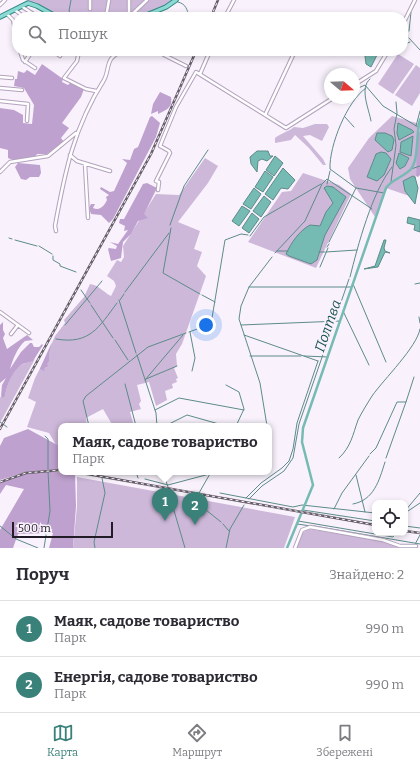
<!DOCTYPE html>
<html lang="uk">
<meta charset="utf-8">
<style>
:root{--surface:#fff;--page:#f7f7f7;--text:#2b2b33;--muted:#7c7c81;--line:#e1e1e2;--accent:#3a8179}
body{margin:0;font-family:Bitter,serif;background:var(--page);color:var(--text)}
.controls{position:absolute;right:12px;bottom:12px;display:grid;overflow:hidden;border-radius:8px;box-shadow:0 2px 6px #0003}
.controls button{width:36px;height:36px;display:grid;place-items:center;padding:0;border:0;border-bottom:1px solid var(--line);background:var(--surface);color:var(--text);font:20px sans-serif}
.compass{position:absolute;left:324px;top:68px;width:36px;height:36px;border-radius:50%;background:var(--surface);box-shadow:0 2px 6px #0003;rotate:109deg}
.scale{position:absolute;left:12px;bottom:10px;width:101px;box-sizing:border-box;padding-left:4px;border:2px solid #221c26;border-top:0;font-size:11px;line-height:14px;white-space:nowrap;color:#221c26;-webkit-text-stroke:3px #f9f2fd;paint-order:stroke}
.you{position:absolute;left:206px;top:325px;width:14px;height:14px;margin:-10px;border:3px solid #fff;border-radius:50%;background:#1a73e8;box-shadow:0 0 0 6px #1a73e833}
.badge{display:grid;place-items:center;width:26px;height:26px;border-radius:50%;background:var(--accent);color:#fff;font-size:13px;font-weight:700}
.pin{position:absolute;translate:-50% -33px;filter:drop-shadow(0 1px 2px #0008)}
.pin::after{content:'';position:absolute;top:21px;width:14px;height:12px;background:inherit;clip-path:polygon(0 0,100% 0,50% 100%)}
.popup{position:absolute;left:58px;top:423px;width:214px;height:52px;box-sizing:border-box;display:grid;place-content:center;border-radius:8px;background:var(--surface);filter:drop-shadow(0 1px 3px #0005);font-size:13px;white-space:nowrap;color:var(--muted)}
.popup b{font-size:15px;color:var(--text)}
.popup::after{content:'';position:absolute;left:50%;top:100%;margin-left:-8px;border:8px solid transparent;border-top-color:var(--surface)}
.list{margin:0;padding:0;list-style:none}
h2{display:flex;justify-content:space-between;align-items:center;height:52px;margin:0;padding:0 16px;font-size:17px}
h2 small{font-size:13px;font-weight:400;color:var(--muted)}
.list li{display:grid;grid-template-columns:26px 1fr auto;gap:12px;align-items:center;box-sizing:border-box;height:56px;padding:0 16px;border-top:1px solid var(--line)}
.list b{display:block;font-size:15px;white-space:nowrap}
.list p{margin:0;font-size:13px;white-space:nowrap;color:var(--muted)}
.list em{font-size:13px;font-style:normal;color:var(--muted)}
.icon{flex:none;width:22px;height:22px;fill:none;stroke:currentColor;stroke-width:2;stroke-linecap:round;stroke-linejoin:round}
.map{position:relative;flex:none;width:420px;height:548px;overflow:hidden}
.search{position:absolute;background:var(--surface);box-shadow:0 2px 6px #0003;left:12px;right:12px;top:12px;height:44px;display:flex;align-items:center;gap:10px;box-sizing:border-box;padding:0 14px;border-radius:16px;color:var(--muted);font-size:15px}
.sheet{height:164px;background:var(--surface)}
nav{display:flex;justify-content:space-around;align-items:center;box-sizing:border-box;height:56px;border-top:1px solid var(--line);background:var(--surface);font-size:11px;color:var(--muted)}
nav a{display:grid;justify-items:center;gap:2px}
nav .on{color:var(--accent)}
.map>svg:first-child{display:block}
</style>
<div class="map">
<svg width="420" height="548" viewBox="0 0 420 548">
<rect width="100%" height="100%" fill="#f9f2fd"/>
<path fill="#cdb8da" d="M 26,0 L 173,0 L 169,5 L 138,17 L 60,17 Z
M 398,54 L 414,64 L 393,94 L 378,84 Z
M 416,65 L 420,68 L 420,93 L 412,106 L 395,95 Z
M 392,116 L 420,124 L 415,187 L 412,197 L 386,188 L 375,217 L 350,179 L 348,168 L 369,138 Z
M 315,124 L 327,124 L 329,127 L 322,141 L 310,135 L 303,136 L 323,159 L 326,165 L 323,165 L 309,148 L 295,135 L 291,140 L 275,143 L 275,138 C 281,133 288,132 294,127 L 303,128 Z
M 205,158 L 218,166 L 208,183 L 178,222 L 200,231 L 194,249 L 202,252 L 197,266 L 206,276 L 182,344 L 176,354 L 177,366 L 174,368 L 178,378 L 176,379 L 177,382 L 172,384 L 173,388 L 165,391 L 167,400 L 156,406 L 149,382 L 137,385 L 141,401 L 139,404 L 141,409 L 130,412 L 134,426 L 113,426 L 103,409 L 86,418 L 87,426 L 61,426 L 61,449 L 59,450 L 49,433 L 27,427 L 36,402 L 28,398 L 35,378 L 41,367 L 46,363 L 49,350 L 55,336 L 65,323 L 64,320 L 84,297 L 90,284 C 99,285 103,292 111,296 L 116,286 L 114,281 L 107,276 L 117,260 L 121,262 L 124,257 L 123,246 L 156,194 L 179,195 Z
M 303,173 L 339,185 L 351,194 L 316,268 L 248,242 L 282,192 L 291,191 Z
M 35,359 L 0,423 L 0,398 L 1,396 L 3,397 L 5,396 C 7,386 12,369 23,364 C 27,362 31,363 35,359 Z
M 77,477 L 295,517 L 284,548 L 73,548 L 77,506 Z
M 308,529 L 383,541 L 397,546 L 420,548 L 296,548 L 301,534 Z"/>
<path fill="#bea1ce" d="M 42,64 L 63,79 L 62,82 L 68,85 L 70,83 L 84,89 L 81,97 L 62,123 L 69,128 L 61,138 L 64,142 L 47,154 L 37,154 L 35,157 L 13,160 L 8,158 L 8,150 L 0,148 L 0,108 L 14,110 L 23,115 L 23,123 L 32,124 L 34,105 L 24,88 L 14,86 L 15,79 L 17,79 L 18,71 L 24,73 L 27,70 L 35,75 Z
M 160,92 L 171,97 C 173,108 166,110 158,114 L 158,111 L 151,114 L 153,104 Z
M 152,116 L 160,123 L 156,137 L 113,219 L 109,223 L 101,215 L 91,214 L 89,208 L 91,204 L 95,204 L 93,208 C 100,211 104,206 107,200 L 106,197 L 109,195 L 100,189 L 101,187 L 110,192 L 114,191 L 127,163 L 122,159 L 130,160 L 134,149 L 138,147 L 150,117 Z
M 420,130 L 420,175 L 418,177 L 416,176 L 417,139 Z
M 18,163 L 40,165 L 41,173 L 39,177 L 30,177 L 26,180 L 21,179 L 15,167 Z
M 147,183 L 157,188 L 144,214 L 148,218 L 138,221 L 131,234 L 123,242 L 121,258 L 111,261 L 108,249 L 109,248 L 116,249 L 117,246 L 110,242 L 118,244 L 128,230 L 124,231 L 125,226 L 119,223 L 120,219 L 124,219 L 143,184 Z
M 3,322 L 3,330 L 5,334 L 3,338 L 7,349 L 27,335 L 33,340 L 25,341 C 17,348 13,359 10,369 L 21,352 L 30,343 L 32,343 L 34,347 L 39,347 L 42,344 L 43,345 L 33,361 C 30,363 25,362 21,365 C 12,372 7,385 5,396 L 3,398 L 1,396 L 2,385 L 6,378 L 0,383 L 0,325 Z
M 52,342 L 49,353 L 49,361 L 47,364 L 48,366 L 44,368 L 45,371 L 40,369 L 37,375 Z
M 28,429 L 61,447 L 61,469 L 26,472 L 0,480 L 0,446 L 4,438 Z
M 40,471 L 75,473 L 76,506 L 73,548 L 49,548 L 53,533 L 18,534 L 13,548 L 0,548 L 0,530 L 24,489 L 6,485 L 0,494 L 0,483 L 17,476 Z"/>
<path fill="#76bbb3" stroke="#5d8b89" d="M 368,51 L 379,51 L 371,67 L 366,64 L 365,56 Z
M 398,123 L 412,130 L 414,132 L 399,140 L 397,133 Z
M 377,133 L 385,133 L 392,136 L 394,140 L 392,150 L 388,152 L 375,140 Z
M 413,136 L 411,156 L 400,152 L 401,142 Z
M 257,151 L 268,151 L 270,156 L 273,156 L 267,161 L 262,159 L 258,161 L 257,172 L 251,164 L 250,157 Z
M 381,152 L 386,153 L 391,159 L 384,175 L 377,181 L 367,177 L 376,154 Z
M 399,153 L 409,158 L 405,166 L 400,169 L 396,163 Z
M 275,156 L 283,163 L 274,176 L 266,170 Z
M 283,168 L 295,180 L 288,189 L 281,188 L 273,200 L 265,194 Z
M 265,171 L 273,177 L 263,192 L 255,187 Z
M 413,176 L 415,177 L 418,188 L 415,204 L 405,191 L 403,181 Z
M 327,186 L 333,187 L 346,197 L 325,235 L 317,260 L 311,264 L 289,256 L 286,254 C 291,243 299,231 310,225 L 320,226 L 326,212 L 333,203 L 324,188 Z
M 254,188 L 261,194 L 251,209 L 243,204 Z
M 264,196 L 271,202 L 261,217 L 253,211 Z
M 242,206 L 250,211 L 239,226 L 232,221 Z
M 252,213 L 259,219 L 249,233 L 242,228 Z
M 408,217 L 420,220 L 420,232 L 414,230 L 415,225 L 407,223 Z
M 384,240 L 386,240 L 384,248 L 385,251 L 390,253 L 385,252 L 378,267 L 364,269 L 375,266 Z"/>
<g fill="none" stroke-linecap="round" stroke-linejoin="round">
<path stroke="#5d8b89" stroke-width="1" d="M 71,0 L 69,11 L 71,14 L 77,13 L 87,17
M 178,2 C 186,4 187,9 189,17
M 409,31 L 411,12
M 409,38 L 420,50
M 403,45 L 410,42
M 93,51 C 99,54 105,53 112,56
M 113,55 L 118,51
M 370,79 C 359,88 369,109 371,121
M 366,88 C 347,101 329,146 330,169 L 356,188 L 384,193
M 354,90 L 365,85 L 383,106 L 418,127
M 345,117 L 354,127
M 419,124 L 420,124
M 416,126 L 420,111
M 411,169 L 420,166
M 391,182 L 396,145 L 394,129 L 397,113 L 396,102
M 327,184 L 330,171
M 170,225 L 184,186 L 208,150
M 171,228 L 163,273 L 200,294
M 250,236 L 264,217 L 321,184
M 9,238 L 12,239
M 15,240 L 37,246
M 329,242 L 356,188
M 39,246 L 52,254
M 327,247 L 329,244
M 277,251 L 288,251
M 319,252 L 325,252
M 326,252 L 357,250
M 275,253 L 305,221 L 322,184 L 327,179 L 372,209
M 53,256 L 53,260 L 60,264 L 60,266 L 76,272
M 320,267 L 328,248
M 350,277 C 358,245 372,192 392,167
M 353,284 L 386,362
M 415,284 L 420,283
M 249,287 L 351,287
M 81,290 L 90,303
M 125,292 L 169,233
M 202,295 L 215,302
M 119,300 L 136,353
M 120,300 L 124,294
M 91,305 L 113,338
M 343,311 L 369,365
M 419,317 L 420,323
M 65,325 L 102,281
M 241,325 L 340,321
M 189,332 L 211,324 L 225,240 L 241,234 L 248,235
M 190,332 L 195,358 L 192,371
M 244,335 L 318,361
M 56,339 C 90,345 99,327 117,303
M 115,340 L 128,360
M 137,355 L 156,413 L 157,426
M 250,356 L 301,356
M 304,356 L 328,357
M 146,379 L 177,366
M 145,380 L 183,335
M 125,384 L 136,426
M 226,385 L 239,392 L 244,409 L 236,426
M 155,410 L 179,398 L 244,410
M 0,422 L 7,427
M 89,426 L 83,401 L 86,396 L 148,347 L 186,333
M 165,426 L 187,415 L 226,426
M 267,426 L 260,383 L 239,319 L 241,306 L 249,287 L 272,257
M 45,436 L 48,439 L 48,469
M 370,454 L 376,448 L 397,402 L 406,402 L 414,377
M 339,458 C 351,447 353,434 358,420 C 362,412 367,404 372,396 C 384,379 417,347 420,329
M 386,458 L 406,402
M 101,472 L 101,475
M 136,472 L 138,478
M 163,472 L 168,487
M 356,475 L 365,512
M 145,479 L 168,485 L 217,472
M 168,490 L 185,548
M 199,493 L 211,472
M 220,493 L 293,507 L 302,505 L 375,513
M 198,495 L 196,502 L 221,522
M 246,498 L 261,483 L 282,468 L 289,461 L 293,449 L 297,423 L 318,361
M 249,499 L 262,486 L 284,471 L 293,458 L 299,424 L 349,279
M 353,504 C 374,500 379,481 385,462
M 334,509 L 342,493 L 369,456
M 303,510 L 375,521
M 405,511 L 420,493
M 405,513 L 420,503
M 298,521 L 393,537 L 396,533
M 223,524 L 229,531
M 297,524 L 311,526
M 0,526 L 16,539 L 38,548
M 314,526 L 420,544
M 405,526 L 420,528
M 44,548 L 50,511 L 48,471
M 95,548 L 94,542 L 105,493 L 102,478
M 226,548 L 230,529 L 244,505
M 413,548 L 420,535"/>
<path stroke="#76bbb3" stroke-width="2.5" d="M 287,548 L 313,485 L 302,442 L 303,428 L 386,188 C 392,179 404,177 411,169 C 419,159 416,132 420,119"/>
<g stroke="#b3a2bd" stroke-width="4.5">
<path id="minor" d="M 129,0 L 129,16
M 0,5 L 5,0
M 21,6 L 38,17
M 90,9 L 90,0
M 15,10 L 24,17
M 151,13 L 156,17
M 7,14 L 13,20 L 17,38
M 106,17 L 109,0
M 129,17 L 147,0
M 225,17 L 234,0
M 310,17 L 310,16
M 403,24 L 415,0
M 20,51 L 23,60 L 35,68
M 53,51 L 60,56 L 61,51
M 79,51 L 77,61 L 64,78 L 86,89 L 96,91
M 159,51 L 164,55 L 186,66
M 25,62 L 32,51
M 200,74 L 210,51
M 0,77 L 12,78
M 354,85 L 376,71 L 388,51
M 0,88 L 22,90
M 0,101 L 28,104 L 27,121
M 265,115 L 295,51
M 70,155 L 77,161 L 110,171
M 85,164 L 88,218
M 0,172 L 10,162 L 48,156 L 76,133
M 158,190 L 159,182 L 156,181 L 170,153 L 169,151 L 160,146 L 162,141 L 176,107 L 196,72 L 286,128 L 333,98
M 56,231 L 55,226 C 65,171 74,127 104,80 C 108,73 107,65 111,59 C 113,56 117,54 120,51
M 0,312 L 29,333
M 11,334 L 18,325
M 295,548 L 302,530 L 310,527 L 383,540 L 400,546 L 416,546"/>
</g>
<g stroke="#348984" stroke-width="5.5">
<path id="major" d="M 0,17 L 28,3 L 37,6 L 57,17
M 142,17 L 166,7 L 176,0"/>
</g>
<use href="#minor" stroke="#fff" stroke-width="2.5"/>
<use href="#major" stroke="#8bdbd4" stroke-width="3.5"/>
<g stroke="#665f6a" stroke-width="2.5">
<path id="rail" d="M 211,17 L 218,0
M 0,429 L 151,154 L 196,51
M 76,472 L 375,525
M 0,482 L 26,473 L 61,470
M 405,531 L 420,533"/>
</g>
<use href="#rail" stroke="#f9f2fd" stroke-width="1" stroke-dasharray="3" stroke-linecap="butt"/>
</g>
<g text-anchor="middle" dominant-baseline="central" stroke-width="4" stroke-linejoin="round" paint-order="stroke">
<g font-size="14" font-style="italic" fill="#17534e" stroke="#f9f2fd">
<text transform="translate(328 326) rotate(-71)">Полтва</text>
</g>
</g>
</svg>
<div class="controls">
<button><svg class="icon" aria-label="locate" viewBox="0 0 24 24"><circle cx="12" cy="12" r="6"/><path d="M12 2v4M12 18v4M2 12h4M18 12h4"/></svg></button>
</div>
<svg class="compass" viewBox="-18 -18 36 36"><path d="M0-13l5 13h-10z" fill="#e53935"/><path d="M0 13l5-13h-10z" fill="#7c7c81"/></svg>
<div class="scale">500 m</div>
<div class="you"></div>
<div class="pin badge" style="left:165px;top:521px">1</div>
<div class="popup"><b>Маяк, садове товариство</b>Парк</div>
<div class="pin badge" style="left:195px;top:525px">2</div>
<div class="search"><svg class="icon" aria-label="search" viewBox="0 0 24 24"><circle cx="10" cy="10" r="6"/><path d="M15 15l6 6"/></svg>Пошук</div>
</div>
<section class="sheet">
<h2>Поруч<small>Знайдено: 2</small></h2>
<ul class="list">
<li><span class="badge">1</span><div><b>Маяк, садове товариство</b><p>Парк</p></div><em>990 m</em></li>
<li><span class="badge">2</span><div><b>Енергія, садове товариство</b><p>Парк</p></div><em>990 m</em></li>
</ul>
</section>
<nav>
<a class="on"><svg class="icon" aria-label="map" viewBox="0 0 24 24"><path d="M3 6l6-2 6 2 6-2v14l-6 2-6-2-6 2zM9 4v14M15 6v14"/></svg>Карта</a>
<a><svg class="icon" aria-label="directions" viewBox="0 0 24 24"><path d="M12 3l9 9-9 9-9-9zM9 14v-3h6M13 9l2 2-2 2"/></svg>Маршрут</a>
<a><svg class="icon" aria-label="saved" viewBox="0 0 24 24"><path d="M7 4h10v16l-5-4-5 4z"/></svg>Збережені</a>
</nav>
